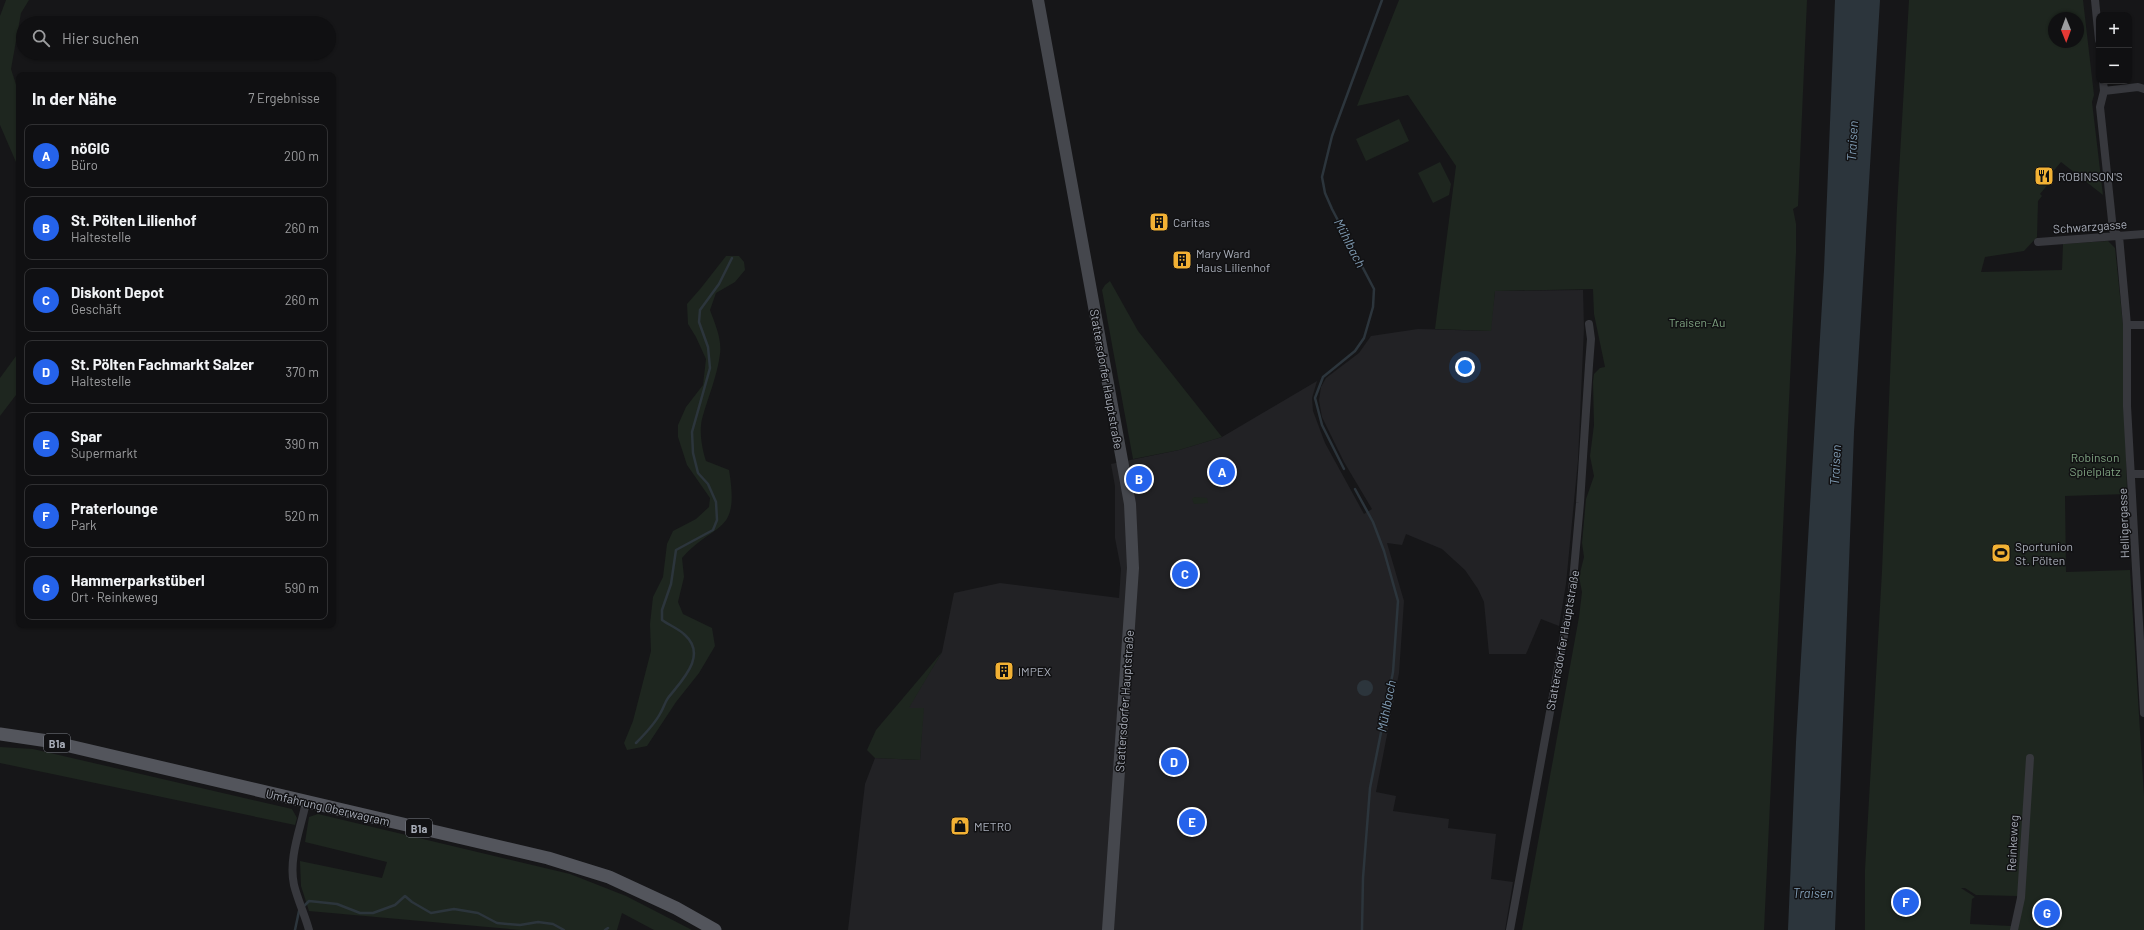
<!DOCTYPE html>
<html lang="de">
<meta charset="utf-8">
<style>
:root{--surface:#101012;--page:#19191b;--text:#f1f3f6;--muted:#9c9d9f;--line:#303032;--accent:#2563eb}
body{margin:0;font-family:Barlow,sans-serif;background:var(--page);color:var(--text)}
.controls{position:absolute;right:12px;top:12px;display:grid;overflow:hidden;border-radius:8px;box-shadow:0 1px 3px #0004}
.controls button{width:36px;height:36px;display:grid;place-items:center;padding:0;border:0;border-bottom:1px solid var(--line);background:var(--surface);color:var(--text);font:20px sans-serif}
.compass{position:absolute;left:2048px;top:12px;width:36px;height:36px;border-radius:50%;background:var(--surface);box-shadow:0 1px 3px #0004;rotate:179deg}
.you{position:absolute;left:1465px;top:367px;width:14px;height:14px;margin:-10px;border:3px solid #fff;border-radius:50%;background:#1a73e8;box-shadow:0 0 0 6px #1a73e833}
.badge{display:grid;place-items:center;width:26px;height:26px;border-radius:50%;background:var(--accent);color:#fff;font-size:13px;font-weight:700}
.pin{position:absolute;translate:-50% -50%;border:2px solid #fff;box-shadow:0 1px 4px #0006}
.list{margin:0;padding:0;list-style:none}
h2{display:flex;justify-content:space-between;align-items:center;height:52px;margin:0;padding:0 16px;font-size:17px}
h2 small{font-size:13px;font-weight:400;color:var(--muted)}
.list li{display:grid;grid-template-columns:26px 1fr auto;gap:12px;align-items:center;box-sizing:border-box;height:64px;margin:0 8px 8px;padding:0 8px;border:1px solid var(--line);border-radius:8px}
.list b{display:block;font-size:15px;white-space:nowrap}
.list p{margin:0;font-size:13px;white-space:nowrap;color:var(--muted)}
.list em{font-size:13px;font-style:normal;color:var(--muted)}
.icon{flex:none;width:22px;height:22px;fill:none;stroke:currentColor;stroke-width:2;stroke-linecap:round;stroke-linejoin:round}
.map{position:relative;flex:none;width:2144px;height:930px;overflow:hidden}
.search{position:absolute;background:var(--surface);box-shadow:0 1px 3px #0004;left:16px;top:16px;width:320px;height:44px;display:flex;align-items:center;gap:10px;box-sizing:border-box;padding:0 14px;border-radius:22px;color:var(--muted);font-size:15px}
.panel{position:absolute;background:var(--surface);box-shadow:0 1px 3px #0004;left:16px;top:72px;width:320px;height:556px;border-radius:8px}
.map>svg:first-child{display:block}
</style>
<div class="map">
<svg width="2144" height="930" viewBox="0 0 2144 930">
<rect width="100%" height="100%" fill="#161618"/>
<path fill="#222225" d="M 1583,290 L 1584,328 L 1578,460 L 1566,584 L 1559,626 L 1541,619 L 1526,654 L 1489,654 L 1484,602 L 1478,589 L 1465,570 L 1442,549 L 1406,534 L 1402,545 L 1387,543 L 1404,601 L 1399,673 L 1376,792 L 1396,796 L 1393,811 L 1449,819 L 1448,828 L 1496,834 L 1491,879 L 1513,882 L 1505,930 L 848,930 L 865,784 L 875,758 L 920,760 L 923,708 L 908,708 L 942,652 L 954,593 L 1000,583 L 1119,598 L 1121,569 L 1115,538 L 1115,486 L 1111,464 L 1179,450 L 1222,437 L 1317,381 L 1312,398 L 1313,411 L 1325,443 L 1364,514 L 1372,509 L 1344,462 L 1322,417 L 1319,400 L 1321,387 L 1326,378 L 1359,353 L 1371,336 L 1418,329 L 1490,331 L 1495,291 Z"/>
<path fill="#1e261f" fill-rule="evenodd" d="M 6,0 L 29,0 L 21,13 L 11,69 L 19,94 L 19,169 L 0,125 L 0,16 Z
M 1399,0 L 1807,0 L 1798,206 L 1793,209 L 1796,224 L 1796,253 L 1764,930 L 1522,930 L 1579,617 L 1582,592 L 1579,577 L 1584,557 L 1582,543 L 1586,499 L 1594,476 L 1590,456 L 1594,425 L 1593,382 L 1594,374 L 1600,368 L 1605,367 L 1594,314 L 1593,289 L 1495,291 L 1491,331 L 1435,329 L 1456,166 L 1408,95 L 1357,106 Z
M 1909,0 L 2083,0 L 2094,95 L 2092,102 L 2103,195 L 2061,162 L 2051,174 L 2054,177 L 2040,194 L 2042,196 L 2038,201 L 2037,237 L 2024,251 L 1985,257 L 1981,272 L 2062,270 L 2063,244 L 2108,241 L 2115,248 L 2123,325 L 2127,494 L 2065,496 L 2066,572 L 2130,570 L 2144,796 L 2144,930 L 2017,930 L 2017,896 L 1976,895 L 1965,888 L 1961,888 L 1975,897 L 1972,899 L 1970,924 L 2011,926 L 2011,930 L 1865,930 L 1865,870 L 1882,571 L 1897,207 ZM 2054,18 L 2078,18 L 2078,42 L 2054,42 Z
M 1399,119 L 1409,141 L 1366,161 L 1356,139 Z
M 1440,162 L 1451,184 L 1449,195 L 1433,203 L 1418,173 Z
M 726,256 L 739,256 L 744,262 L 745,270 L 735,282 L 716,293 L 710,310 C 715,324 722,339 720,354 C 717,377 708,397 702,419 C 699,432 702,449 706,461 L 729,470 C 740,536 716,520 682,558 L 684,577 L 678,602 L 683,614 L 712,628 L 715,646 L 699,673 L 676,702 L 647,746 L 627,750 L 624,743 L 633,721 L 651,651 L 650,624 L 653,597 L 663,577 L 667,544 L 673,531 L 696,519 L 709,507 L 710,498 L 687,465 L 678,437 L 678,425 L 686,407 L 703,385 L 706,359 L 696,337 L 688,324 L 687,304 L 701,288 Z
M 1110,281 L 1138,331 L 1222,437 L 1179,450 L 1133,459 L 1102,290 L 1105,285 Z
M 19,352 L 19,391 L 0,416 L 0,378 Z
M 1194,497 L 1207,498 L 1208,503 L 1194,504 L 1192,499 Z
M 942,652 L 909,708 L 924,708 L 920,760 L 875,758 L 867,750 L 876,730 Z
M 0,747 L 33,749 L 292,809 L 297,818 L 295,825 L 0,763 Z
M 318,814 L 570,874 L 626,896 L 692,930 L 654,930 L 622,913 L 617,930 L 520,930 L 309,911 L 301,886 L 300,861 L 382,878 L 387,862 L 305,842 L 309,817 Z"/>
<path fill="#2c353c" d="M 1835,0 L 1880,0 L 1854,432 L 1835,930 L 1788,930 L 1796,742 L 1824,270 Z
M1357 688a8 8 0 1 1 16 0a8 8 0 1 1-16 0Z"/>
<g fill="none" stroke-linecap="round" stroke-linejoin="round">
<path stroke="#2c353c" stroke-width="2.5" d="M 1344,469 L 1322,425 L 1315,398 L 1323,377 L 1355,351 L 1364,338 L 1373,307 L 1374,289 L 1332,209 L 1325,193 L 1322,177 L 1332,136 L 1382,0
M 1355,489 L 1373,522 L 1384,551 L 1398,601 L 1393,672 L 1370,788 L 1363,878 L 1362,930
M 636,743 C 645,734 655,724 661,712 C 664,707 665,702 668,698 C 681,681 708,656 685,635 C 679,629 669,625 662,620 L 662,610 L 671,584 L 676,550 L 713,530 L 717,520 L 716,502 L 708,484 L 698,473 L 693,453 L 692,432 L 710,368 L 708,347 L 699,322 L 700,310 L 719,284 L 732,258
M 295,930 L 299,911 L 309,901 L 337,904 L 360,913 L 373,913 L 395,905 L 405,896 L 412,902 L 431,913 L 454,909 L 478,913 L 497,923 L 520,925 L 538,922 L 553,924 L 564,930
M 605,930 L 608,928"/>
<path stroke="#37383d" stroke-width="8" d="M 2095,0 L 2099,40
M 2103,81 L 2104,91 L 2100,107 L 2113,230 L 2119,236 L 2127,325 L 2127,406 L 2144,713
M 2104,91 L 2138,87 L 2144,89
M 2038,242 L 2144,234
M 2127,325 L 2144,325
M 2133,474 L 2144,474
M 306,802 C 301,828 288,858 294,885 C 298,901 305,915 309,930
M 1510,930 L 1572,592 L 1580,503 L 1589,365 L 1591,339 L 1589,324
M 2014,930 L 2021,898 L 2030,758"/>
<path stroke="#45474d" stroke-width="12" d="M 1038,0 L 1130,504 L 1133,568 L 1108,930"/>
<path stroke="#53555c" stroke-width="13" d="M 0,734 L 48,741 L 548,858 L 609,877 L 676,908 L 715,930"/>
</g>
<defs>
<g id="restaurant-square" transform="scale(1)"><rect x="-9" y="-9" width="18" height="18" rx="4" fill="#f2b134" stroke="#111113"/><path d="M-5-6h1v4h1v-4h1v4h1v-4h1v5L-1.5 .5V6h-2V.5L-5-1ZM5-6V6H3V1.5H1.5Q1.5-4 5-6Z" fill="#111"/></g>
<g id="building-square" transform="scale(1)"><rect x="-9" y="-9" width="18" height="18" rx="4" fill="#f2b134" stroke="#111113"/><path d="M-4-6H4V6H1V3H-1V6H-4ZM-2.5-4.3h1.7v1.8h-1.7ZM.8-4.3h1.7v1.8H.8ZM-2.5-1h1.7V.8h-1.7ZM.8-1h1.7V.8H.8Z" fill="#111"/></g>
<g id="stadium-square" transform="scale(1)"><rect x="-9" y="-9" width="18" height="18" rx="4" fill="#f2b134" stroke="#111113"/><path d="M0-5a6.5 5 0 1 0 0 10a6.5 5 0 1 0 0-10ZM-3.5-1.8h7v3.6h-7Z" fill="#111"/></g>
<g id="shop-square" transform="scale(1)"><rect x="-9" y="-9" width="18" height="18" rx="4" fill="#f2b134" stroke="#111113"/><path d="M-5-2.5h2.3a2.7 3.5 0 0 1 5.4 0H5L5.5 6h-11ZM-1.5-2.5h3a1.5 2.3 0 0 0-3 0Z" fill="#111"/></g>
</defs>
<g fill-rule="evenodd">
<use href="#restaurant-square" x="2044" y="176"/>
<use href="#building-square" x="1159" y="222"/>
<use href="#building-square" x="1182" y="260"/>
<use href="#stadium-square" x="2001" y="553"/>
<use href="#building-square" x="1004" y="671"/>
<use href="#shop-square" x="960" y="826"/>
</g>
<g text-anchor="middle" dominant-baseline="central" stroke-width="3" stroke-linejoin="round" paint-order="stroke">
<g fill="#111113" stroke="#7b7e86" stroke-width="1">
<rect x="44" y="734" width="26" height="18" rx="3"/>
<rect x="406" y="819" width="26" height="18" rx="3"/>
</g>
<g font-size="11" font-weight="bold" fill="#a8adb8">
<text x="57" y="743">B1a</text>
<text x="419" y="828">B1a</text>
</g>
<g font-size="12" fill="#a8adb8" stroke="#111113" text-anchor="start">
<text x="2058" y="176">ROBINSON'S</text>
<text x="1173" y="222">Caritas</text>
<text x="1196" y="253">Mary Ward<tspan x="1196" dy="14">Haus Lilienhof</tspan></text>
<text x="2015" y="546">Sportunion<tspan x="2015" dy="14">St. Pölten</tspan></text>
<text x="1018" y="671">IMPEX</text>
<text x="974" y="826">METRO</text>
</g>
<g font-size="12" fill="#a8adb8" stroke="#111113">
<text transform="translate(2090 226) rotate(-4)">Schwarzgasse</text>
<text transform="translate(1107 379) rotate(80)">Stattersdorfer Hauptstraße</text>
<text transform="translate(2123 523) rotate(-92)">Helligergasse</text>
<text transform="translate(1562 640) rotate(-80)">Stattersdorfer Hauptstraße</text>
<text transform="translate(1124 701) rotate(-86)">Stattersdorfer Hauptstraße</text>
<text transform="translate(328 807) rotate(13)">Umfahrung Oberwagram</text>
<text transform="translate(2012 843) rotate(-87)">Reinkeweg</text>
</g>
<g font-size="12" fill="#7fa381" stroke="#111113">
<text x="1697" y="322">Traisen-Au</text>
<text x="2095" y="457">Robinson<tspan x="2095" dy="14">Spielplatz</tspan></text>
</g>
<g font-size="13" font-style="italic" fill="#7f9bb3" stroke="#111113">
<text transform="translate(1852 141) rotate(-87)">Traisen</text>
<text transform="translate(1350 243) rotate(63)">Mühlbach</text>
<text transform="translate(1835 465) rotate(-87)">Traisen</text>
<text transform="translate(1386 706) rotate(-79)">Mühlbach</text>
<text x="1813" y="893">Traisen</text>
</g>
</g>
</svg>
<div class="controls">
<button>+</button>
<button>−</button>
</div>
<svg class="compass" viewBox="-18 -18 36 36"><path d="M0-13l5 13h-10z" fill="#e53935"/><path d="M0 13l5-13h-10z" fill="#9c9d9f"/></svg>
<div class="you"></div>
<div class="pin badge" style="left:1222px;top:472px">A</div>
<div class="pin badge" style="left:1139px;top:479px">B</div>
<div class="pin badge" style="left:1185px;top:574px">C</div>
<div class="pin badge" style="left:1174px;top:762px">D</div>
<div class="pin badge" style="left:1192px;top:822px">E</div>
<div class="pin badge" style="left:1906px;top:902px">F</div>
<div class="pin badge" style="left:2047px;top:913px">G</div>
<div class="search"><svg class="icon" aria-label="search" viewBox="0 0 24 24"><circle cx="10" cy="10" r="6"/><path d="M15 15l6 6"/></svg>Hier suchen</div>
<section class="panel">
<h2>In der Nähe<small>7 Ergebnisse</small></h2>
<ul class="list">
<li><span class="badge">A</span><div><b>nöGIG</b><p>Büro</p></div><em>200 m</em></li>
<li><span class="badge">B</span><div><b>St. Pölten Lilienhof</b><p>Haltestelle</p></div><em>260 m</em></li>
<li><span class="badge">C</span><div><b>Diskont Depot</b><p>Geschäft</p></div><em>260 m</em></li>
<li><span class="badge">D</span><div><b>St. Pölten Fachmarkt Salzer</b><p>Haltestelle</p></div><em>370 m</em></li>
<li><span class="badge">E</span><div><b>Spar</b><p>Supermarkt</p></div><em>390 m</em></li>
<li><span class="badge">F</span><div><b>Praterlounge</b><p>Park</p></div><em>520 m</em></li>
<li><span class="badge">G</span><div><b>Hammerparkstüberl</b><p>Ort · Reinkeweg</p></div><em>590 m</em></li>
</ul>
</section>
</div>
